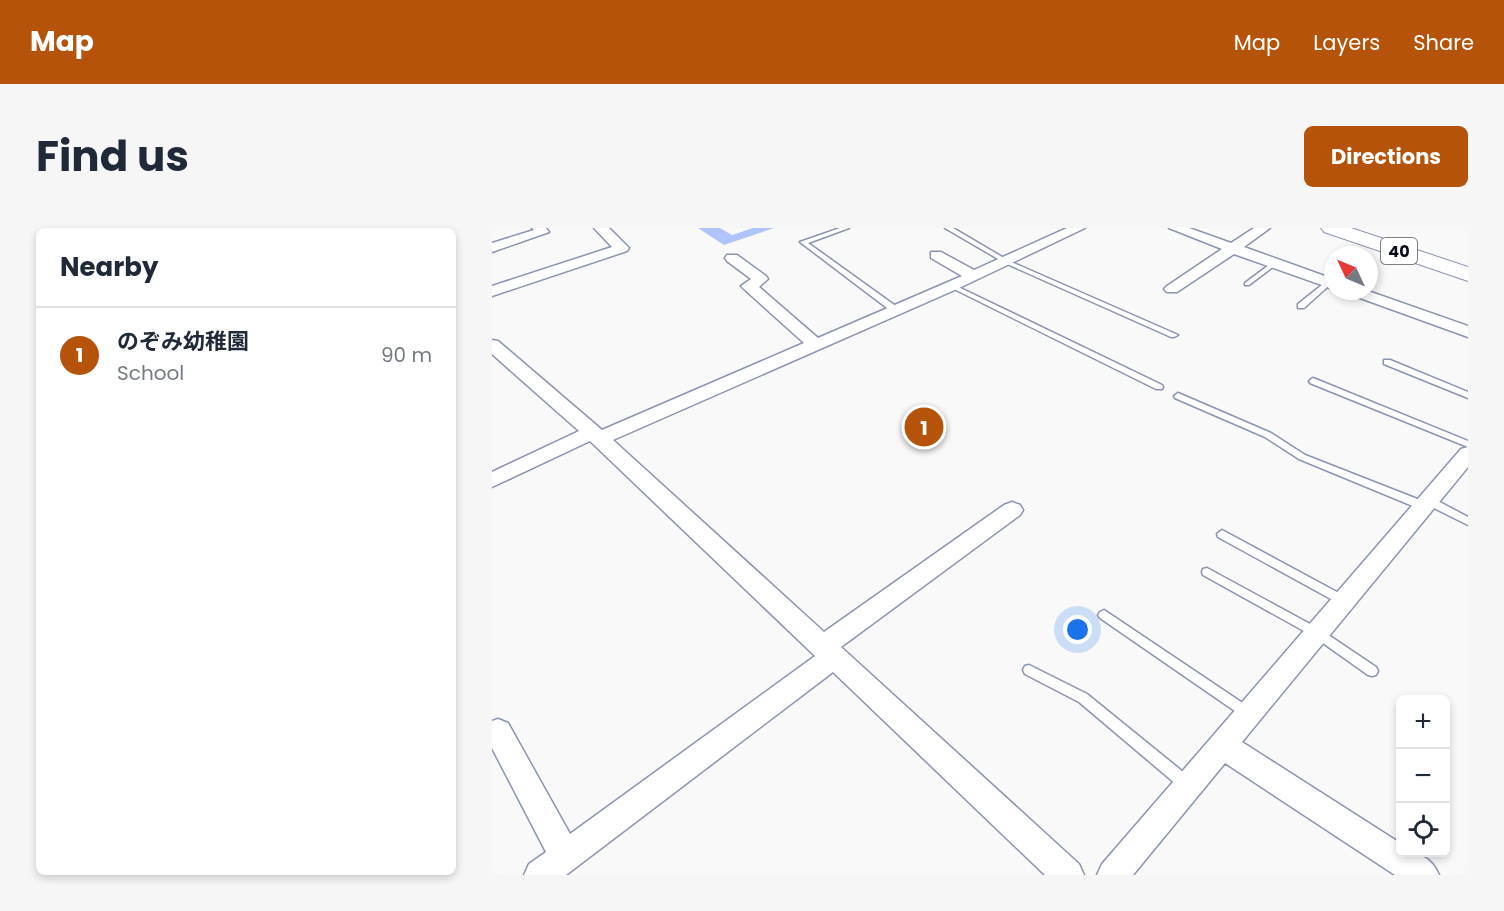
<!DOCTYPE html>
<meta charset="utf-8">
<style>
:root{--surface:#fff;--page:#f6f6f7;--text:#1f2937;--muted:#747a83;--line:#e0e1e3;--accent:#b45309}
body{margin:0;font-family:Poppins,"Noto Sans JP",sans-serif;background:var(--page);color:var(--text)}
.controls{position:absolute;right:18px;bottom:18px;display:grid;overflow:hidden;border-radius:9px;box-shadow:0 3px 9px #0003}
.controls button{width:54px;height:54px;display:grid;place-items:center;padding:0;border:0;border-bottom:2px solid var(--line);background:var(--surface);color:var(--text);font:30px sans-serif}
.compass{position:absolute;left:832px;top:18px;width:54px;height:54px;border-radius:50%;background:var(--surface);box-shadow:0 3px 9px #0003;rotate:314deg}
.you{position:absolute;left:586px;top:402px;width:21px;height:21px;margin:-15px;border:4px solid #fff;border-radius:50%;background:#1a73e8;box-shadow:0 0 0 9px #1a73e833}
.badge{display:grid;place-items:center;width:39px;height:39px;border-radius:50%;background:var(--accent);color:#fff;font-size:20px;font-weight:700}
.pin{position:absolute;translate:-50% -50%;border:3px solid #fff;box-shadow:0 2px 6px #0006}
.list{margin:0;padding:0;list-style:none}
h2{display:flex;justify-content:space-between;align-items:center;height:78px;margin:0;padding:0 24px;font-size:26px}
h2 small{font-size:20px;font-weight:400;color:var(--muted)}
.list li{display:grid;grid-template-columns:39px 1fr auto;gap:18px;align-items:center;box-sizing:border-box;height:96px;padding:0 24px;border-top:2px solid var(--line)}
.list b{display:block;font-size:22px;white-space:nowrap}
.list p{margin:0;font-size:20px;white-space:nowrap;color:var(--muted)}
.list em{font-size:20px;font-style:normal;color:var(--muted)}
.icon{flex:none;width:33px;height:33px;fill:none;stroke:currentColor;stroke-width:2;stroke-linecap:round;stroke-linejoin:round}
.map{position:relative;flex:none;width:976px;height:647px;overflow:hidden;border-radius:9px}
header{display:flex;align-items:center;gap:36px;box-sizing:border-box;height:84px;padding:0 30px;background:var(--accent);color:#fff}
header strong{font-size:28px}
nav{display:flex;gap:33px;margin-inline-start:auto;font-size:21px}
.intro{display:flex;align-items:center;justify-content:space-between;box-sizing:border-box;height:144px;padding:0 36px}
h1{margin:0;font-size:42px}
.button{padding:15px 27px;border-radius:9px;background:var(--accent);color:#fff;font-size:21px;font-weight:700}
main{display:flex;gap:36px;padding:0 36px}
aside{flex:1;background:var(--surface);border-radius:9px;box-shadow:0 3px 9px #0003}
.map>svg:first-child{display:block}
</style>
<header>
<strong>Map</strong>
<nav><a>Map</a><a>Layers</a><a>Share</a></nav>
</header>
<div class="intro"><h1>Find us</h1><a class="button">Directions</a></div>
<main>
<aside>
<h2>Nearby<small></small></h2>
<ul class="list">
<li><span class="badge">1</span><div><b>のぞみ幼稚園</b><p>School</p></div><em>90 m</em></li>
</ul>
</aside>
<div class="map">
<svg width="976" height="647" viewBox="0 0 976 647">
<rect width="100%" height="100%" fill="#f9f9f9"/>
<path fill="#afc4fb" d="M 206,0 L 228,0 L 240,7 L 261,0 L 282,0 L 232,17 Z"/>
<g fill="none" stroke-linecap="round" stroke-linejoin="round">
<g stroke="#8994b2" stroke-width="3">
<path id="service" d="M 348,0 L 357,0 L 316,15 L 405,79 L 405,83 L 399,83 L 308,14 Z
M 453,0 L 461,0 L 517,33 L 686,107 L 682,109 L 679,109 L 513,35 Z
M 781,34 L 786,35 L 757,57 L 753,57 L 753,55 Z
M 835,53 L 841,54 L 812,80 L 806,80 L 806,76 Z
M 460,56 L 670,157 L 671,159 L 670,161 L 664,161 L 458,59 L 458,57 Z
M 892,132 L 898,132 L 976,164 L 976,170 L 892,136 Z
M 821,150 L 976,213 L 976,219 L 818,155 L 817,153 Z
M 686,165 L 779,205 L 813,227 L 933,274 L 934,270 L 940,270 L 976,289 L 976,297 L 936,277 L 936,281 L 928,281 L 807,231 L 773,209 L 683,170 L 682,168 Z
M 730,302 L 856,370 L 858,373 L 856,376 L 852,378 L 848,376 L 726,309 L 725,306 Z
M 715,340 L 829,402 L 884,439 L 886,443 L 884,447 L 880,448 L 876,447 L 821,408 L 711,347 L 710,344 L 711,341 Z
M 612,382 L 761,482 L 763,486 L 761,490 L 757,492 L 753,490 L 608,390 L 606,387 L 608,384 Z
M 537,437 L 595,466 L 701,552 L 703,557 L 701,562 L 696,564 L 691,562 L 587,474 L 533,446 L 531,442 L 533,438 Z"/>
</g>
<g stroke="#8994b2" stroke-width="3">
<path id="minor" d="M 40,0 L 54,0 L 57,4 L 0,24 L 0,15 L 42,2 Z
M 102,0 L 117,0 L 137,20 L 135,23 L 0,68 L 0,58 L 120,19 Z
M 575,0 L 593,0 L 465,61 L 121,212 L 332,404 L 512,277 L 520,274 L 528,277 L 531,282 L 528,287 L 349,419 L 587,636 L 592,647 L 553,647 L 341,444 L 74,647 L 32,647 L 37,636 L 54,624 L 0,520 L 0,493 L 6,491 L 16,495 L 78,606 L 323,428 L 98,213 L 0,259 L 0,244 L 87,203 L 0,126 L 0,112 L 6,113 L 110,202 L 312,115 L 252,61 L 249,58 L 259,51 L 235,33 L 233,30 L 235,27 L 245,27 L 274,48 L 276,51 L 267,59 L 326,110 L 470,48 L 439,30 L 439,24 L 449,24 L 482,42 Z
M 677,0 L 697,0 L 739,15 L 762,0 L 778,0 L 752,19 L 841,51 L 841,61 L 742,26 L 685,64 L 675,64 L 672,61 L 675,58 L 730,21 Z
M 854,63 L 876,63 L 976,98 L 976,109 L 857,66 Z
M 976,219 L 976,239 L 750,514 L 908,615 L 908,624 C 927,624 940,630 947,647 L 903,647 L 733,535 L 641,647 L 605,647 L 610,636 L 969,221 Z"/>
</g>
<g stroke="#8994b2" stroke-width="2">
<path id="primary" d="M 829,0 L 859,0 L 976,39 L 976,53 L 832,4 Z"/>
</g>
<use href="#service" fill="#fff" fill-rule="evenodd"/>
<use href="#minor" fill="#fff" fill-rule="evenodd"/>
<use href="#primary" fill="#fff" fill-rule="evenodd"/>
</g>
<g text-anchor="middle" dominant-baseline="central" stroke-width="6" stroke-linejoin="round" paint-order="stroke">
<rect fill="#fff" stroke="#52555c" stroke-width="1.5" x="889" y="10" width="36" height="26" rx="4.5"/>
<g font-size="16" font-weight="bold" fill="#080c16">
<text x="907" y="23">40</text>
</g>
</g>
</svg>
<div class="controls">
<button>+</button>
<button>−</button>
<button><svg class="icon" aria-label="locate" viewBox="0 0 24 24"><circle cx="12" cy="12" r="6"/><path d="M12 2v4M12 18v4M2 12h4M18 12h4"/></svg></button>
</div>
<svg class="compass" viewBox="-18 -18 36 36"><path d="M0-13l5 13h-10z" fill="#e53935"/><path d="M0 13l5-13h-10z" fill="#747a83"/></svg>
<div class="you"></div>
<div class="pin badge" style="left:432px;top:199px">1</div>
</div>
</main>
